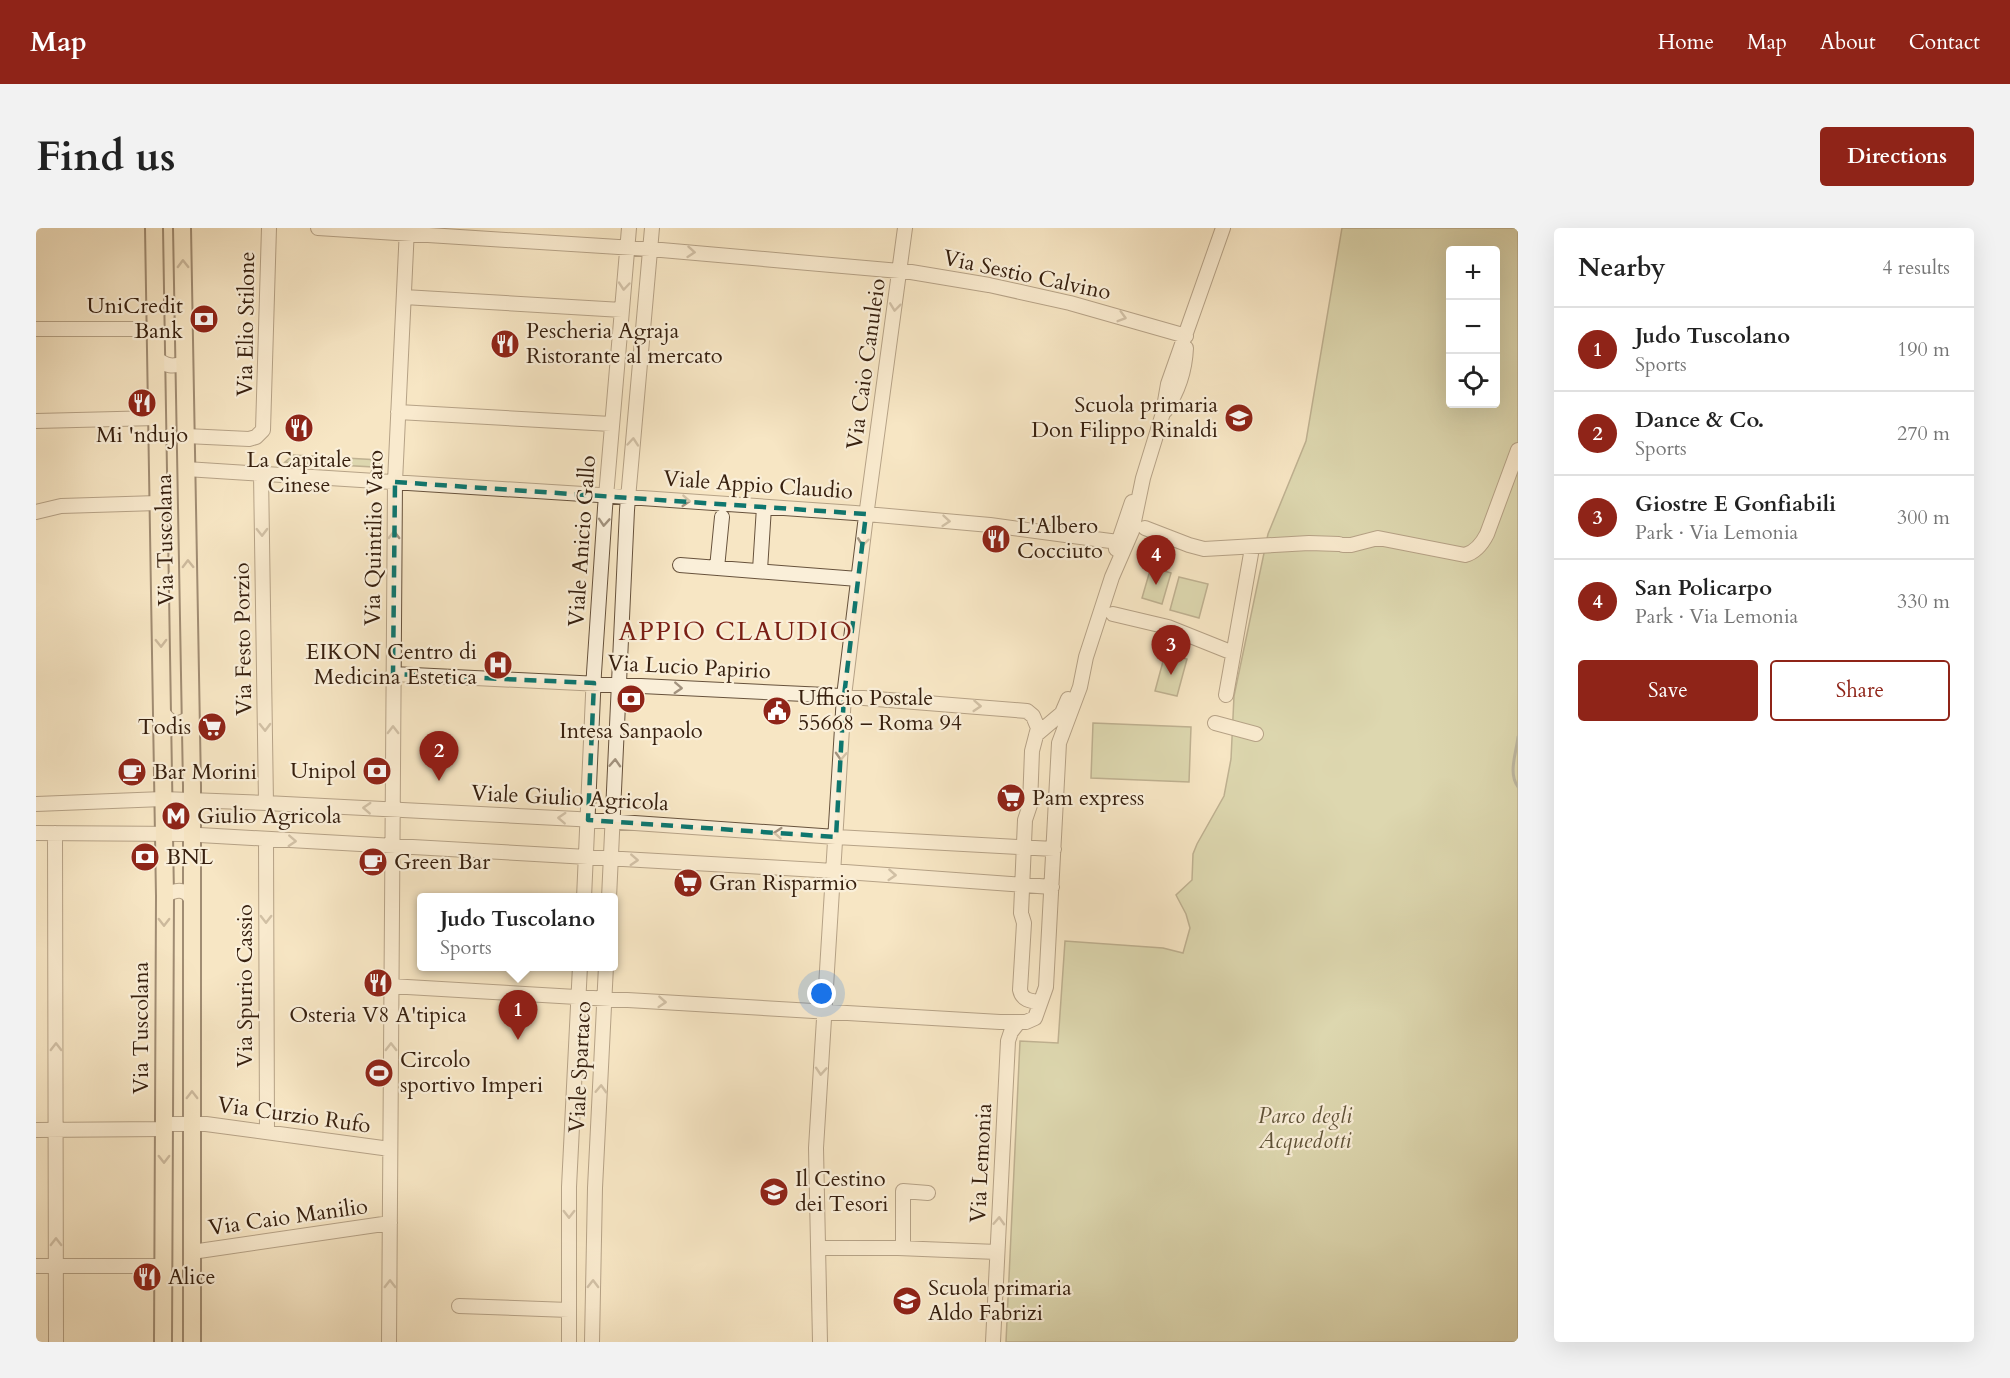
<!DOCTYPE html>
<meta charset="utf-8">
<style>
:root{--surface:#fff;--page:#f2f2f2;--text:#222;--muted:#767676;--line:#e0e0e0;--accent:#8f2418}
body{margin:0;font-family:Cardo,serif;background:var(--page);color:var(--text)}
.controls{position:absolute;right:18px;top:18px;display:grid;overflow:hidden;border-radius:6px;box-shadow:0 6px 24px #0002}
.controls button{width:54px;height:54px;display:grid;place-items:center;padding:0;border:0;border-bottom:2px solid var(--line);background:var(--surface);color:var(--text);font:30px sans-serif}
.you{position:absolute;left:786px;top:766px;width:21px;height:21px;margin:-15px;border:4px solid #fff;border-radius:50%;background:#1a73e8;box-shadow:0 0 0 9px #1a73e833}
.badge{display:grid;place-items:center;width:39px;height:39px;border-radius:50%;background:var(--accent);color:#fff;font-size:20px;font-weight:700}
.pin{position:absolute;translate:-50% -50px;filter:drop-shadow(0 2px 3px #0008)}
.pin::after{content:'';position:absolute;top:32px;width:21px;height:18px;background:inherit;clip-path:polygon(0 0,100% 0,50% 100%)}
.popup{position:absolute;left:381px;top:665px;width:201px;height:78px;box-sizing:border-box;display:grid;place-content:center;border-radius:6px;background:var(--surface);filter:drop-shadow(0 2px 4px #0005);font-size:20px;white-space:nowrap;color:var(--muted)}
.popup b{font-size:22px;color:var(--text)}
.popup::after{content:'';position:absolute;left:50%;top:100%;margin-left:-12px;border:12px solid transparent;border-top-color:var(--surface)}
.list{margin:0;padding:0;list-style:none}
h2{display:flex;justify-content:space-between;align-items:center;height:78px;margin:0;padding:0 24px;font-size:26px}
h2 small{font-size:20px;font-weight:400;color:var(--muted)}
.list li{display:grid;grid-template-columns:39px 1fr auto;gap:18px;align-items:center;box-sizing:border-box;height:84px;padding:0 24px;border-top:2px solid var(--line)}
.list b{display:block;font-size:22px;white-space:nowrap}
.list p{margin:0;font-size:20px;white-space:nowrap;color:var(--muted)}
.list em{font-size:20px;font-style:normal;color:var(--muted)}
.actions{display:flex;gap:12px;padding:18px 24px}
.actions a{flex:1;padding:14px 0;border:2px solid var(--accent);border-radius:6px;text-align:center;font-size:21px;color:var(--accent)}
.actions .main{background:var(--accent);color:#fff}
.icon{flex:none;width:33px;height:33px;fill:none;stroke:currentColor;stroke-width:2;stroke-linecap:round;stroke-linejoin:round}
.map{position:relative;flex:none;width:1482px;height:1114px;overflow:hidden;border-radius:6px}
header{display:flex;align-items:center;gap:36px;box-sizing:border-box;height:84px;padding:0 30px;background:var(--accent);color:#fff}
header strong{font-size:28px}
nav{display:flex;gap:33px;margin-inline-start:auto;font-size:21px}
.intro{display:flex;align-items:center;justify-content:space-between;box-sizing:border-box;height:144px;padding:0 36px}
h1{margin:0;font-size:42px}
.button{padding:15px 27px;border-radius:6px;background:var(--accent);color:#fff;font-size:21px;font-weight:700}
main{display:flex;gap:36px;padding:0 36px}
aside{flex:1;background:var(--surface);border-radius:6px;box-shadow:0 6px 24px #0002}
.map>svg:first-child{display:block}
</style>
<header>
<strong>Map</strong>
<nav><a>Home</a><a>Map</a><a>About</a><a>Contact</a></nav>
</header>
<div class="intro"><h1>Find us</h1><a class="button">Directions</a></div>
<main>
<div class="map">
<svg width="1482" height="1114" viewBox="0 0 1482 1114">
<rect width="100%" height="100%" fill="#f7e6c4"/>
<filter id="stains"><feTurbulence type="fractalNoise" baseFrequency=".00333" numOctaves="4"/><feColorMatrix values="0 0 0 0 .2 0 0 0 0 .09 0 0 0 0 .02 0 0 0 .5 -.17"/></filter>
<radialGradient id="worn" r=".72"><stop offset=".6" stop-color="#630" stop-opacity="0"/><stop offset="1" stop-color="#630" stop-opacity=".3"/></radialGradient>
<path fill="#bcc595" stroke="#7a7252" stroke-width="1.5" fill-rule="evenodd" d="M 1306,0 L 1482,0 L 1482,1114 L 970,1114 L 984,813 L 1022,815 L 1029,713 L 1127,720 L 1147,725 L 1154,700 L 1150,686 L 1140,667 L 1156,652 L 1157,626 L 1161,616 L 1188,568 L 1195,531 L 1198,468 L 1232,306 L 1270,213 ZM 1414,22 L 1460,22 L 1460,176 L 1414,176 Z
M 257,227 L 344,232 L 343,248 L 334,247 L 337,239 L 249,234 Z
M 1115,339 L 1135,345 L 1126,376 L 1106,370 Z
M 1143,349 L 1172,356 L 1163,390 L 1134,382 Z
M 1129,426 L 1151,431 L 1141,468 L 1119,463 Z
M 1057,495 L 1155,499 L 1153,554 L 1055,550 Z"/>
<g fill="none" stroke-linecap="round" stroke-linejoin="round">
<path stroke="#757f77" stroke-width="3" d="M 1482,509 C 1480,526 1472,545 1482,559"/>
<g stroke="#67523c" stroke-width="16">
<path id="minor" d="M 282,0 L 614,21 L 875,44 L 953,57 L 1034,75 L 1150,108
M 368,69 L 586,82
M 0,101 L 119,101
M 120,130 C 130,138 137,140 149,134
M 1129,183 C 1142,164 1149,143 1150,120
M 362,184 L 575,196
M 0,193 L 121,190
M 150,208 L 213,211 L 220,209 L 227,202 L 233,0
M 150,241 L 563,267 L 819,285 L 954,297 L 1082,314
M 225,246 L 230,575
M 0,284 L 25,278 L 122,275
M 1109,300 L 1153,317 L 1168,321 L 1273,315 L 1303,316
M 1307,317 L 1315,317 L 1342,310 L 1429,327 C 1440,324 1446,316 1451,306 L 1482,222
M 1080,321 L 1096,274
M 644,337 L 822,351
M 681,340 L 686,289
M 724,342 L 728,279
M 1077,386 L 1132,399 L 1197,425
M 357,446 L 790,467 L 991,483 L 997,488 L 1002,500 L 996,523 L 994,577 L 989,592 L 985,685 L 988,695 L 984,762 C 986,772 994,773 1003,774
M 1190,467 L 1216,320
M 126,483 C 134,496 142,499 154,489
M 1179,495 L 1220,506
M 1000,507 L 1026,485 L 1032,471
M 0,576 L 127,571 L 230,575 L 541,591 L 800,609 L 1018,621
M 0,605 L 146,606 L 782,642 L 1016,659
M 19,605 L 20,1114
M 230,612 L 231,903
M 129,668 C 138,662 149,659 155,671
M 548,670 L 558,445 L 569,280 L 593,0
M 573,670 L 591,282 L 616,0
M 354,758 L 964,794 L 990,794 L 999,790 L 1010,759 L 1023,515 L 1044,459 L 1050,429 L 1076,349 L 1096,303 L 1107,250 L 1127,185 L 1132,156 L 1187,0
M 128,896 L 170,896 L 354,921
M 0,902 L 128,901
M 782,1020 L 862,1020 L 961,1024
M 867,1020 L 867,963 L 892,965
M 156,1024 L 354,995
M 0,1038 L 128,1038
M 423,1078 L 533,1082
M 353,1114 L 359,254 L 371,0
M 533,1114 L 533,959 L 544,738
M 556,1114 L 559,960 L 570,738
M 784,1114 L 780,920 L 808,468 L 829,296 L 869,0
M 957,1114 L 972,813 L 975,804 L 982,795"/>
</g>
<g stroke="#37200f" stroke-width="20">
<path id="major" d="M 118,0 L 129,668 L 127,1114
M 146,0 L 156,558 L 156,1114"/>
</g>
<use href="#minor" stroke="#faefd9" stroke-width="14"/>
<use href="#major" stroke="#f7e6c4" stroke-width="16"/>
</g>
<defs><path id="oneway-chevron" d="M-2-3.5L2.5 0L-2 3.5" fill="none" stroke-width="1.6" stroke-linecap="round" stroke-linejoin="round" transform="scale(1.5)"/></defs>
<g stroke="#a2927e">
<use href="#oneway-chevron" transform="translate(655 24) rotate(5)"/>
<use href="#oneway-chevron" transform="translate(588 58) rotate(95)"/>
<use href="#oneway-chevron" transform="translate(859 79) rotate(97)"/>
<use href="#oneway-chevron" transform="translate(1086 89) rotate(16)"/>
<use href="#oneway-chevron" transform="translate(597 214) rotate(-85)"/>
<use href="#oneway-chevron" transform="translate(650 273) rotate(4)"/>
<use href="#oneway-chevron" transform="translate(910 293) rotate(5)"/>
<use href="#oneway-chevron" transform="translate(568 294) rotate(94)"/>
<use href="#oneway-chevron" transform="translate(226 304) rotate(89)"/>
<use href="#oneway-chevron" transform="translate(358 307) rotate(-90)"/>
<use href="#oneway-chevron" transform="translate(827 314) rotate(97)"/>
<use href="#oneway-chevron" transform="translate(642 460) rotate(3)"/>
<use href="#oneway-chevron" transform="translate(941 478) rotate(4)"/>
<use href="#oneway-chevron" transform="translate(229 499) rotate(89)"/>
<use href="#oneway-chevron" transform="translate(357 502) rotate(-90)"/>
<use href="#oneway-chevron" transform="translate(805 528) rotate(93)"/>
<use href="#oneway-chevron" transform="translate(579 535) rotate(-87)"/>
<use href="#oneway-chevron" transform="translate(331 580) rotate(-177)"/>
<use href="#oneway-chevron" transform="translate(526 590) rotate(-177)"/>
<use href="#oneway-chevron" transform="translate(742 605) rotate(-176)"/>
<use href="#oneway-chevron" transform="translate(256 613) rotate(3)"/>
<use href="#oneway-chevron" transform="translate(598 632) rotate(3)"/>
<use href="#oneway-chevron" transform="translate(856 647) rotate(4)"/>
<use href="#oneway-chevron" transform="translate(230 691) rotate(90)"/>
<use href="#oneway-chevron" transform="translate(626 774) rotate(4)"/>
<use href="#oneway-chevron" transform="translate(20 819) rotate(-90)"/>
<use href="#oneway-chevron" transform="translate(355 819) rotate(-90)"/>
<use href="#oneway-chevron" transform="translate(785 843) rotate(94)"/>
<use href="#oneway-chevron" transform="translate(565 861) rotate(-88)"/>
<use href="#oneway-chevron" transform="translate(533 986) rotate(90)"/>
<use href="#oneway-chevron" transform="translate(963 993) rotate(-87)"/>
<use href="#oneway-chevron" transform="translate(20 1014) rotate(-90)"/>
<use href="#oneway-chevron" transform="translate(354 1056) rotate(-90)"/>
<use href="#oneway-chevron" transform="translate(557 1056) rotate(-89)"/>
</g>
<g stroke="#97836a">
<use href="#oneway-chevron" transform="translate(147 36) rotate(-91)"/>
<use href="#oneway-chevron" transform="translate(152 336) rotate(-91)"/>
<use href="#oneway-chevron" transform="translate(125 415) rotate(89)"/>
<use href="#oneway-chevron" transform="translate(128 694) rotate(90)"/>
<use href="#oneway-chevron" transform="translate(156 867) rotate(-90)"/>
<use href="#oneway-chevron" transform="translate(128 931) rotate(90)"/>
</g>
<path d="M0 0H1482V1114H0ZM 359,254 L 830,286 L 808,468 L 800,609 L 552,592 L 558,455 L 357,446 Z" fill="#f7e6c4" fill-opacity=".55" fill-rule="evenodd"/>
<path fill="none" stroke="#0f766e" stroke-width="4.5" stroke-dasharray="12 8" stroke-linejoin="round" d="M 359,254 L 830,286 L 808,468 L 800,609 L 552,592 L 558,455 L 357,446 Z"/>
<defs>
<g id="bank-disc" transform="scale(1.5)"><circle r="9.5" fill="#8f2418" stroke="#faefd9"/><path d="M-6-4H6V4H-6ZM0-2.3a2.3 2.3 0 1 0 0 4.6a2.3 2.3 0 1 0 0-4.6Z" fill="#fff"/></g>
<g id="restaurant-disc" transform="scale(1.5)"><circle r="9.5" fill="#8f2418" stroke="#faefd9"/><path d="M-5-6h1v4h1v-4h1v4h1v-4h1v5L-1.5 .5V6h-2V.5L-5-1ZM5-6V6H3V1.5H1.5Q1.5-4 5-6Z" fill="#fff"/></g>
<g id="school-disc" transform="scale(1.5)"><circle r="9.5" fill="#8f2418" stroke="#faefd9"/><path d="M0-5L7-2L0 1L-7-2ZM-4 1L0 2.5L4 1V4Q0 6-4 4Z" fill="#fff"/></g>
<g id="hospital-disc" transform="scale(1.5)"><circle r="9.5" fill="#8f2418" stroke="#faefd9"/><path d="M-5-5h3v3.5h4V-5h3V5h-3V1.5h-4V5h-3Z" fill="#fff"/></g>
<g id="civic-disc" transform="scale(1.5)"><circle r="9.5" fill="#8f2418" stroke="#faefd9"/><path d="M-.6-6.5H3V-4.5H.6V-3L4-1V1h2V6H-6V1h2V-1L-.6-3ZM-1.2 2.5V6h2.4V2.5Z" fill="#fff"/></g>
<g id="supermarket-disc" transform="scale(1.5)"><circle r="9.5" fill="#8f2418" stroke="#faefd9"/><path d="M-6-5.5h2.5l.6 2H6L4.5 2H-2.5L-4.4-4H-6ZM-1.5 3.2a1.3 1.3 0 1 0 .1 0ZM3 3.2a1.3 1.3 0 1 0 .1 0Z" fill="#fff"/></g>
<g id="cafe-disc" transform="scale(1.5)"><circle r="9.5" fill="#8f2418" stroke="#faefd9"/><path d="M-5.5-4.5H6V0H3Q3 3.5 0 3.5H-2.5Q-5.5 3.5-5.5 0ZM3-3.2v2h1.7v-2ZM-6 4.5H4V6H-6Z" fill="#fff"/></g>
<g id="metro-disc" transform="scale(1.5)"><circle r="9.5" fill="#8f2418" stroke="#faefd9"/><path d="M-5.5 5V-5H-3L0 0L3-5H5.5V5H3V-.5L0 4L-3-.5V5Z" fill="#fff"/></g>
<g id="stadium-disc" transform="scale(1.5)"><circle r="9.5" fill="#8f2418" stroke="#faefd9"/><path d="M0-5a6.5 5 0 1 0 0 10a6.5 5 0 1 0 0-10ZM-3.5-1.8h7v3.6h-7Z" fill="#fff"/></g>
</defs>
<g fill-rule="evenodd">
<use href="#bank-disc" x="168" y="91"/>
<use href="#restaurant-disc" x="469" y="116"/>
<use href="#restaurant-disc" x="106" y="175"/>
<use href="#school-disc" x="1203" y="190"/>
<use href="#restaurant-disc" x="263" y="200"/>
<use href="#restaurant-disc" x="960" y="311"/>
<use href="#hospital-disc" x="462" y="437"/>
<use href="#bank-disc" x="595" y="471"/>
<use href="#civic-disc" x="741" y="483"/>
<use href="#supermarket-disc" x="176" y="499"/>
<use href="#bank-disc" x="341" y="543"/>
<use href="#cafe-disc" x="96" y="544"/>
<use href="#supermarket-disc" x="975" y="570"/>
<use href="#metro-disc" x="140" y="588"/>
<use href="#bank-disc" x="109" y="629"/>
<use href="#cafe-disc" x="337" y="634"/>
<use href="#supermarket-disc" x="652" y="655"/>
<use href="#restaurant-disc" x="342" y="755"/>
<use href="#stadium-disc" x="343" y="845"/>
<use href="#school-disc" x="738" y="964"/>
<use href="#restaurant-disc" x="111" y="1049"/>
<use href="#school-disc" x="871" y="1073"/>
</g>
<g text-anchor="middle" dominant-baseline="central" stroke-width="4.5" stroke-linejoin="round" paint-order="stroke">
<g font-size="22" fill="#37200f" stroke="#faefd9">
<text transform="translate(991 47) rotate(12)">Via Sestio Calvino</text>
<text transform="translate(210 96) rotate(-89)">Via Elio Stilone</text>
<text transform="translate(830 136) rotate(-82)">Via Caio Canuleio</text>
<text transform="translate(722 257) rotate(4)">Viale Appio Claudio</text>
<text transform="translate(338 310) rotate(-89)">Via Quintilio Varo</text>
<text transform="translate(129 312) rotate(-91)">Via Tuscolana</text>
<text transform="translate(546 313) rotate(-86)">Viale Anicio Gallo</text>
<text transform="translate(207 411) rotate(-91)">Via Festo Porzio</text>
<text transform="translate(653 439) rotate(3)">Via Lucio Papirio</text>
<text transform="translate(534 570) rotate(3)">Viale Giulio Agricola</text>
<text transform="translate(209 758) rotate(-90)">Via Spurio Cassio</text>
<text transform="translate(105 800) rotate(-90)">Via Tuscolana</text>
<text transform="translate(544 839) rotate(-87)">Viale Spartaco</text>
<text transform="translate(258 887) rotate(8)">Via Curzio Rufo</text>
<text transform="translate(945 935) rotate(-87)">Via Lemonia</text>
<text transform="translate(252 989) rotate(-8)">Via Caio Manilio</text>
</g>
<g font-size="22" fill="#37200f" stroke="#faefd9" text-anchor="start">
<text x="147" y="78" text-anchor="end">UniCredit<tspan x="147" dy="25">Bank</tspan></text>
<text x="490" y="103">Pescheria Agraja<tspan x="490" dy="25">Ristorante al mercato</tspan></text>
<text x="1182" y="177" text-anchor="end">Scuola primaria<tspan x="1182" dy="25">Don Filippo Rinaldi</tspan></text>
<text x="106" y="207" text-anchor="middle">Mi 'ndujo</text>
<text x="263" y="232" text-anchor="middle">La Capitale<tspan x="263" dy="25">Cinese</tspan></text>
<text x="981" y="298">L'Albero<tspan x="981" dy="25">Cocciuto</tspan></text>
<text x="441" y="424" text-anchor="end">EIKON Centro di<tspan x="441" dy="25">Medicina Estetica</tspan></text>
<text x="762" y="470">Ufficio Postale<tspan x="762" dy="25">55668 – Roma 94</tspan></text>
<text x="155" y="499" text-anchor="end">Todis</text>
<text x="595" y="503" text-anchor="middle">Intesa Sanpaolo</text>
<text x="320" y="543" text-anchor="end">Unipol</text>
<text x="117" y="544">Bar Morini</text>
<text x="996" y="570">Pam express</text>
<text x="161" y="588">Giulio Agricola</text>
<text x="130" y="629">BNL</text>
<text x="358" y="634">Green Bar</text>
<text x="673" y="655">Gran Risparmio</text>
<text x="342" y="787" text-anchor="middle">Osteria V8 A'tipica</text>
<text x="364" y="832">Circolo<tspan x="364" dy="25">sportivo Imperi</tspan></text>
<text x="759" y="951">Il Cestino<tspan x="759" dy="25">dei Tesori</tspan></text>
<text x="132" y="1049">Alice</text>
<text x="892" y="1060">Scuola primaria<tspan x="892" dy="25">Aldo Fabrizi</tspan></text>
</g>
<g font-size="22" font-style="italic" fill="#5f5237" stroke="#faefd9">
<text x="1269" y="888">Parco degli<tspan x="1269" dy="25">Acquedotti</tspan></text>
</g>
<g font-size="26" letter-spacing="1.5" fill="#7a1f14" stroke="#faefd9">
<text x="700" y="403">APPIO CLAUDIO</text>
</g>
</g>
<rect width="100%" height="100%" filter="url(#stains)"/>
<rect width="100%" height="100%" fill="url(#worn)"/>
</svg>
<div class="controls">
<button>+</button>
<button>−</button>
<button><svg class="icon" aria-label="locate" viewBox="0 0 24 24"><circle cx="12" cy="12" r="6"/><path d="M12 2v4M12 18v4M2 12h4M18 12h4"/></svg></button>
</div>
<div class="you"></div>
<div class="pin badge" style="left:482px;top:812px">1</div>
<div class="popup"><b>Judo Tuscolano</b>Sports</div>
<div class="pin badge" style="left:403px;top:553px">2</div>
<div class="pin badge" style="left:1135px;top:447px">3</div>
<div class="pin badge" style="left:1120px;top:357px">4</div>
</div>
<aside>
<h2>Nearby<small>4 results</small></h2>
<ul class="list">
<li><span class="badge">1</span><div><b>Judo Tuscolano</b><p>Sports</p></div><em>190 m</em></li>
<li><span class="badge">2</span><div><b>Dance &amp; Co.</b><p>Sports</p></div><em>270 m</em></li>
<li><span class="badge">3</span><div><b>Giostre E Gonfiabili</b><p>Park · Via Lemonia</p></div><em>300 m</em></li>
<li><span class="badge">4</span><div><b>San Policarpo</b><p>Park · Via Lemonia</p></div><em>330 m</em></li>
</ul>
<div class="actions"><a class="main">Save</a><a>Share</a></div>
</aside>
</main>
